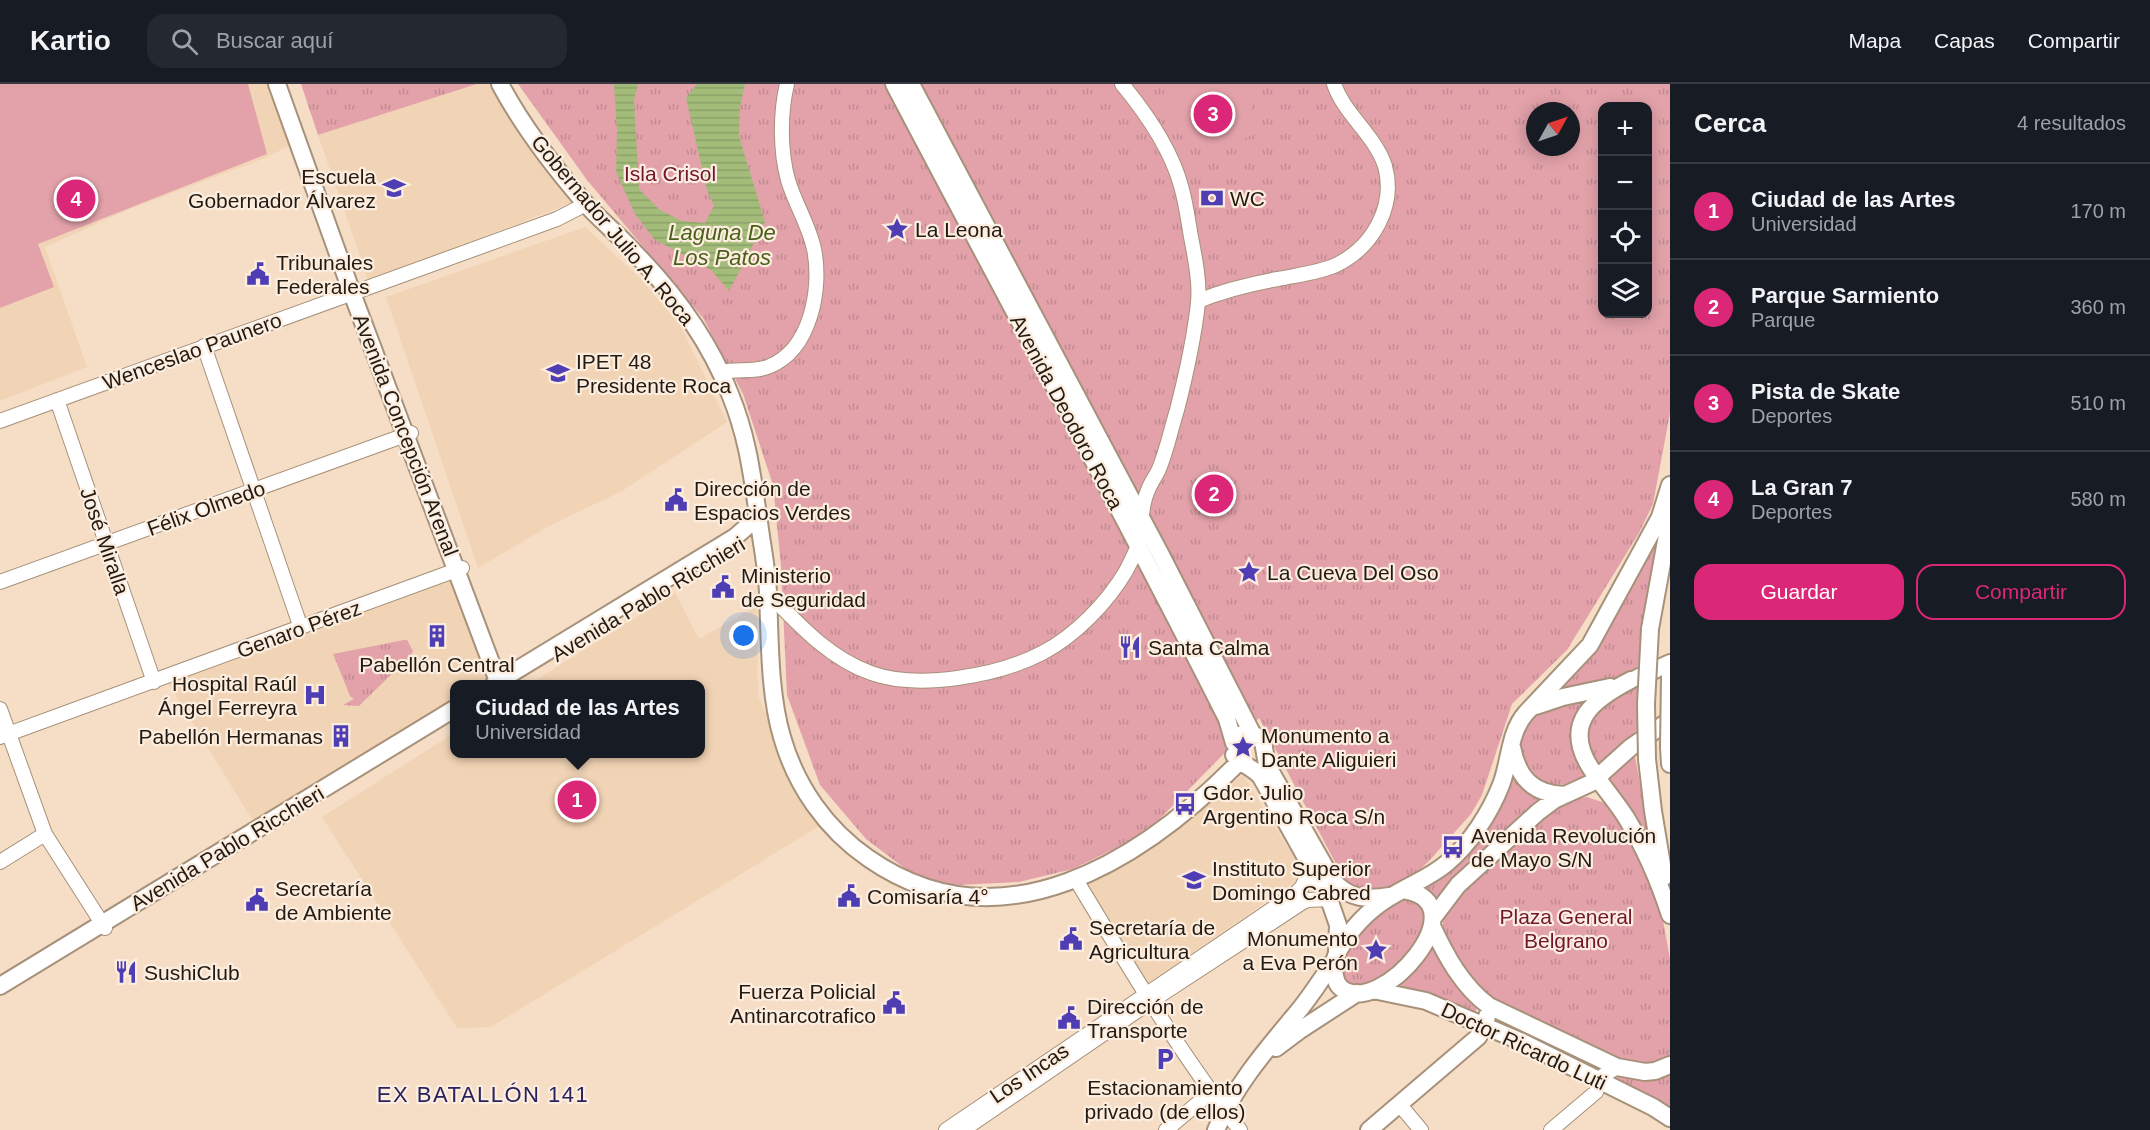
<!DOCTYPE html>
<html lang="es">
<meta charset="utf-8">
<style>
:root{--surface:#171b24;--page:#242831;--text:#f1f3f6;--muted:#9ea1a6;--line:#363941;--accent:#db2777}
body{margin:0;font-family:Helvetica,sans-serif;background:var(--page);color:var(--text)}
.controls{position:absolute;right:18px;top:18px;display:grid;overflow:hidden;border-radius:12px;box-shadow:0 3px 15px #0003}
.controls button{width:54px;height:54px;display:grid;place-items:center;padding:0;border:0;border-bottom:2px solid var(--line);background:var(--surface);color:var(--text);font:30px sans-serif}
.compass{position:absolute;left:1526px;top:18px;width:54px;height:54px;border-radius:50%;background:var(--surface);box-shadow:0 3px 15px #0003;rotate:50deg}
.you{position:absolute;left:744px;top:552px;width:21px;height:21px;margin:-15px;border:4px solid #fff;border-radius:50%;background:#1a73e8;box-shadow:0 0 0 9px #1a73e833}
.badge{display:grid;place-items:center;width:39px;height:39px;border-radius:50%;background:var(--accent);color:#fff;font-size:20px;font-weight:700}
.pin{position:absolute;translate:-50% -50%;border:3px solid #fff;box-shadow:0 2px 6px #0006}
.popup{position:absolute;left:450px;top:596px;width:255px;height:78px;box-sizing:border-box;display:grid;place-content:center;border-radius:12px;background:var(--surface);filter:drop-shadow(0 2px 4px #0005);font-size:20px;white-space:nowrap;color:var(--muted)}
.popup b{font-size:22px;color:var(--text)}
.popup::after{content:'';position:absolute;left:50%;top:100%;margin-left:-12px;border:12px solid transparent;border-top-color:var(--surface)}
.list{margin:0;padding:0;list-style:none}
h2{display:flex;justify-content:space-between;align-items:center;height:78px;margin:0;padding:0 24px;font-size:26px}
h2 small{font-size:20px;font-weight:400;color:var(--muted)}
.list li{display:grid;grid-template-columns:39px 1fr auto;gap:18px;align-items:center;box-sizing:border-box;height:96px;padding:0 24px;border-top:2px solid var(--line)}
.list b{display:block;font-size:22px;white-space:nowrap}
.list p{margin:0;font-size:20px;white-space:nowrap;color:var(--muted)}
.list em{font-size:20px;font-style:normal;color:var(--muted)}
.actions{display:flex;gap:12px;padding:18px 24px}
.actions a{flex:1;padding:14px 0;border:2px solid var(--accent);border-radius:18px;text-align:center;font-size:21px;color:var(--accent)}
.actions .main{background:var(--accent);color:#fff}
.icon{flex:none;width:33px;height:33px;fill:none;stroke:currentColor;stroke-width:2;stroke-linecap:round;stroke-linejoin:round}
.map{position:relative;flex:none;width:1670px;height:1046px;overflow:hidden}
header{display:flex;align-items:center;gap:36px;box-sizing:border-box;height:84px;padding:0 30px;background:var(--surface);border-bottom:2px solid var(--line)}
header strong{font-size:28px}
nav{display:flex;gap:33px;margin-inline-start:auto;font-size:21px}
.search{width:420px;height:54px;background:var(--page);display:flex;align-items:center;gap:15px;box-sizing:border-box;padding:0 21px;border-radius:18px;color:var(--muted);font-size:22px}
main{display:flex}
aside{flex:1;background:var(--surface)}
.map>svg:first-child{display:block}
</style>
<header>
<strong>Kartio</strong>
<div class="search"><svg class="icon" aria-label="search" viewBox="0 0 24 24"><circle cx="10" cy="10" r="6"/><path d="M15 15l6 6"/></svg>Buscar aquí</div>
<nav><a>Mapa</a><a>Capas</a><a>Compartir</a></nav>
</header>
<main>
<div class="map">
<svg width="1670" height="1046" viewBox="0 0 1670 1046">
<defs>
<pattern id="grass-tufts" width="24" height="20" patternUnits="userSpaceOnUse" patternTransform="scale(1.5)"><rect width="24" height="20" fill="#e3a2aa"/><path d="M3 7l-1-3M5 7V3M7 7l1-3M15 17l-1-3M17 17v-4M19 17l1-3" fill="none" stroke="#c28b91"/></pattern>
<pattern id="water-rules" width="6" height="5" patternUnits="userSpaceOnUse" patternTransform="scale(1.5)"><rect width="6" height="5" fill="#a3bc7a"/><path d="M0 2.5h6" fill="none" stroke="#8ca168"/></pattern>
</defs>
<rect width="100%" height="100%" fill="#f6dec6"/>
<path fill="#f1d4b5" d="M 0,0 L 274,0 L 295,59 L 265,74 L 132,124 L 45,163 L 87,283 L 0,317 Z
M 477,0 L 493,0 L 573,118 L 369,198 L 318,51 Z
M 585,143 L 639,193 L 680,241 L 727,338 L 622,407 L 549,442 L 478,484 L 386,213 Z
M 461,489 L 497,595 L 488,600 L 454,600 L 454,621 L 256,742 L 166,596 Z
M 675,509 L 699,555 L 757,522 L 758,611 L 795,699 L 821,741 L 491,943 L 457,944 L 322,733 L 454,649 L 454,670 L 700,670 L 700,600 L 530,600 Z
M 1243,691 L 1305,791 L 1144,902 L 1080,801 L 1148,765 Z"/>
<path fill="url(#grass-tufts)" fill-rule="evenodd" d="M 301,0 L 477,0 L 318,51 Z
M 518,0 L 1670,0 L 1670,329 L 1653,420 L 1639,449 L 1567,566 L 1512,620 L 1482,711 L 1471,730 L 1429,777 L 1408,797 L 1400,802 L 1381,805 L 1358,803 L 1345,797 L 1259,634 L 1145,750 L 1073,785 L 1019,798 L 958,801 L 920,796 L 866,755 L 820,701 L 787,611 L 781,482 L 773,401 L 743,310 L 703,234 L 587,96 ZM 1602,22 L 1648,22 L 1648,230 L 1602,230 ZM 1535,27 L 1571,27 L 1571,63 L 1535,63 Z
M 1668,424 L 1638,583 L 1614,594 L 1550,609 Z
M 404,556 L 407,556 L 413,567 L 411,571 L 359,622 L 343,621 L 354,615 L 350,612 L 333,570 Z
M 1639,596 L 1638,645 L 1597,685 C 1593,676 1588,667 1586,658 C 1578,630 1620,609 1639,596 Z
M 1586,614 C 1566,646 1569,659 1588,690 C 1549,716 1524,691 1518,651 L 1540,624 Z
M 1634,667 L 1652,765 L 1606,692 Z
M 1511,682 L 1542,712 L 1444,805 L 1437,818 L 1420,802 L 1435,795 Z
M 1587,713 L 1605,719 L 1611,724 L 1649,783 L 1661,825 L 1670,875 L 1670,973 L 1651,981 L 1632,981 L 1493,917 L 1469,894 L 1443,853 L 1443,837 L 1452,816 L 1546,731 L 1578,714 Z
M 1401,814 L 1418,818 L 1427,838 C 1415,860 1399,886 1376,898 C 1345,913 1333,885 1349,861 C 1362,841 1382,827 1401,814 Z
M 1432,853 L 1479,920 L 1473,933 L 1384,905 Z
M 1670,988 L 1670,1026 L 1608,994 L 1620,990 Z"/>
<path fill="#e3a2aa" d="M 0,0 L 248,0 L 267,70 L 38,160 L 54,203 L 0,224 Z
M 1165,0 L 1242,0 L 1261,47 L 1211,69 L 1187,58 L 1178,45 L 1164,16 Z"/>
<path fill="url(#water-rules)" d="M 614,0 L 638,0 L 634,16 L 639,105 L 660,126 L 682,137 L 705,139 L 714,122 L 707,106 L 686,14 L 697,0 L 745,0 L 740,23 L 739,52 L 765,138 L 729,207 L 711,186 L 654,155 L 635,130 L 616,88 L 617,47 Z"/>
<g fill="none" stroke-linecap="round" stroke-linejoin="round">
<g stroke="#a7917a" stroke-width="16">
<path id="minor" d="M 1198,217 C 1225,206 1250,200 1278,195 C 1297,191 1318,189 1336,181 C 1373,163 1396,122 1385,82 C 1375,51 1344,30 1334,0
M 204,262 L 301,544
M 721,288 C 737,284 755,289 770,282 C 811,265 822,204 814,165 C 809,141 795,120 788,96 C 780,67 780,29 787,0
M 57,316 L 154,598
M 0,337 L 557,135 L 586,120
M 0,498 L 411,349
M 768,509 C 798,540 829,574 871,589 C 918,606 998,592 1042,569 C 1075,552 1107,519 1126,487 C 1130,479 1135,470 1138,461 C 1143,443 1139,426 1148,406 C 1151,398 1156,392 1159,385 C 1167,366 1171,345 1177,326 C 1186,291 1194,255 1198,219 C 1200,198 1195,174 1191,153 C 1188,136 1186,119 1181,102 C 1171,65 1146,29 1122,0
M 0,625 L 45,750 L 105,844
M 0,653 L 462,484
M 0,778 L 45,750
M 1075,794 C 1127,880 1178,967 1240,1046
M 1400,1021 L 1421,1046
M 946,1046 L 1296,809 L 1302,803 L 1311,784
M 963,1046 L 1150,918 L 1303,818 L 1308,816 L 1329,815
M 1166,1046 L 1211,1008
M 1551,1046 L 1596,1008 L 1600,996 L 1604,991 L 1617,983"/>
</g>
<g stroke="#a7917a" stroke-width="20">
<path id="major" d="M 277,0 L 352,209 L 499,600
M 500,0 C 523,43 552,81 584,118 C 600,136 619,151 635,169 C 675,210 709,256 730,310 C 748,354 752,391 759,438 C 762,462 767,485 768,509 C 770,555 769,609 782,653 C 796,702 826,745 868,774 C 1001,867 1142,777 1239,678
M 894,0 C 1005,212 1120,422 1227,635 L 1234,659
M 911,0 L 1161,471 L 1252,649
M 1650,545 L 1670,435
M 1637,594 L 1670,579
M 1631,596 C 1594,615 1562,638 1590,683 C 1601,701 1616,717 1627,735 C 1646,766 1659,797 1670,831
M 494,600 L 735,453 L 758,433
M 1536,622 L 1563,613 L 1610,603
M 1242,650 L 1252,649 L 1263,658 L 1267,681 L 1333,797 C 1350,815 1366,816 1390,812
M 1512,663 C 1518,694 1533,710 1565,711
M 1669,663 L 1670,680
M 1234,671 C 1241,681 1253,683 1261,693 L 1329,815 L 1338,841 L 1337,867
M 1647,675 L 1653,727 L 1664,793
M 1403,806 C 1483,817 1380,936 1341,904 C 1336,900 1335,893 1334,887 C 1332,876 1338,867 1344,858 C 1357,837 1375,821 1397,809 C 1414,799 1432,792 1447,779 C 1470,760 1490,729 1501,701 C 1510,678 1509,648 1526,629 L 1590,561 L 1660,433 L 1670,401
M 1433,834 L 1458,801 L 1538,728 L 1554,716 L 1591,699 L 1631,663 L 1670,636
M 1432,842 C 1446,872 1462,902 1489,922 L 1617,983 L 1645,988 L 1655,987 L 1670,981
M 0,902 L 454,625
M 1373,906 L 1426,917 L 1520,957 L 1653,1023 L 1670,1034
M 1276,964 L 1300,946 L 1357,909
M 1216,1046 C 1234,1003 1265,967 1295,931 C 1309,915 1321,896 1333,878
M 1369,1046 L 1478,953 L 1485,942 L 1487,932"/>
</g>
<use href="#minor" stroke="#fff" stroke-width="14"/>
<use href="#major" stroke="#fff" stroke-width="16"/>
<g stroke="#a7917a" stroke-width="20" stroke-linecap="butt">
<path id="major-bridge" d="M 1669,663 L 1670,592
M 1647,675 L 1646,620 L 1650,545"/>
</g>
<use href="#major-bridge" stroke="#fff" stroke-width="16"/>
</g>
<defs>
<g id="school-bare" transform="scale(1.8)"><path d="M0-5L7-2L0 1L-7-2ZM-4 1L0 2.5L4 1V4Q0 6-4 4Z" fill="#4f3db4" stroke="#fceddf" stroke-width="2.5" paint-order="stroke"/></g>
<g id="bank-bare" transform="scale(1.8)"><path d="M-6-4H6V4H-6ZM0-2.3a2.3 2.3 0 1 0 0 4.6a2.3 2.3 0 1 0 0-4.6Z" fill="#4f3db4" stroke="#fceddf" stroke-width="2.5" paint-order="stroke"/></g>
<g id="sight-bare" transform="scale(1.8)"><path d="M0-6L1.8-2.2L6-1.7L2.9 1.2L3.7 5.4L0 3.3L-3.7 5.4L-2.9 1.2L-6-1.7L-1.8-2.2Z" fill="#4f3db4" stroke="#fceddf" stroke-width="2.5" paint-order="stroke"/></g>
<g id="civic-bare" transform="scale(1.8)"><path d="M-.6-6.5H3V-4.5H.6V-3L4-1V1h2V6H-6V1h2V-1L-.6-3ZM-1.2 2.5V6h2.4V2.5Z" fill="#4f3db4" stroke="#fceddf" stroke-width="2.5" paint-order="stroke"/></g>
<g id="building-bare" transform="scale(1.8)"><path d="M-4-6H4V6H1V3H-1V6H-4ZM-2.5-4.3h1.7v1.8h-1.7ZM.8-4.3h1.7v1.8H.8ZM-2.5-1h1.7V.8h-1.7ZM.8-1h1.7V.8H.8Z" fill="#4f3db4" stroke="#fceddf" stroke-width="2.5" paint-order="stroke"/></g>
<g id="restaurant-bare" transform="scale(1.8)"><path d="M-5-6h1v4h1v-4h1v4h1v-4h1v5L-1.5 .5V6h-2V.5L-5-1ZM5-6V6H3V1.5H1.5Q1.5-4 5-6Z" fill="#4f3db4" stroke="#fceddf" stroke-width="2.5" paint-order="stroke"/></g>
<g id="hospital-bare" transform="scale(1.8)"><path d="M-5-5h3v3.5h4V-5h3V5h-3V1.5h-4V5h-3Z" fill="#4f3db4" stroke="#fceddf" stroke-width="2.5" paint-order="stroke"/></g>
<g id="bus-bare" transform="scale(1.8)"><path d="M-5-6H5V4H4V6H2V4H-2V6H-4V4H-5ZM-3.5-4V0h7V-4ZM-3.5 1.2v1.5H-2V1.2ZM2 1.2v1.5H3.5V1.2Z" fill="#4f3db4" stroke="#fceddf" stroke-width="2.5" paint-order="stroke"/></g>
<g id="parking-bare" transform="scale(1.8)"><path d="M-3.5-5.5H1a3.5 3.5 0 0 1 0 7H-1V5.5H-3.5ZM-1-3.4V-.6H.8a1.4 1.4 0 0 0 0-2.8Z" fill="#4f3db4" stroke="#fceddf" stroke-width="2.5" paint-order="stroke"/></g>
</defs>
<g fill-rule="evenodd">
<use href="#school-bare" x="394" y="104"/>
<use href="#bank-bare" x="1212" y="114"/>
<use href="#sight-bare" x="897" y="145"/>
<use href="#civic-bare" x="258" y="190"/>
<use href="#school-bare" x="558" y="289"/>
<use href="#civic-bare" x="676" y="416"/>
<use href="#sight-bare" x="1249" y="488"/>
<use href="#civic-bare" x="723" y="503"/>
<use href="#building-bare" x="437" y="552"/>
<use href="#restaurant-bare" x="1130" y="563"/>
<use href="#hospital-bare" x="315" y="611"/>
<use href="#building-bare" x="341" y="652"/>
<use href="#sight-bare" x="1243" y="663"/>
<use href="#bus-bare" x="1185" y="720"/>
<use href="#bus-bare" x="1453" y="763"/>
<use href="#school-bare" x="1194" y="796"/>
<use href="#civic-bare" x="849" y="812"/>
<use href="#civic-bare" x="257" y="816"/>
<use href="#civic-bare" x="1071" y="855"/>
<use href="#sight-bare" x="1376" y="866"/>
<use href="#restaurant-bare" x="126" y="888"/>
<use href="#civic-bare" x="894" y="919"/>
<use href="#civic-bare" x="1069" y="934"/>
<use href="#parking-bare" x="1165" y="975"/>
</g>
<g text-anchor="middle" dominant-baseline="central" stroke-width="4.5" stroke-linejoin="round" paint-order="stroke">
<g font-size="21" fill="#70162f" stroke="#fceddf">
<text x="670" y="89">Isla Crisol</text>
<text x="1566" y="832">Plaza General<tspan x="1566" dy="24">Belgrano</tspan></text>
</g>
<g font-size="21" fill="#231b12" stroke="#fceddf" text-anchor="start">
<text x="376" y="92" text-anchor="end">Escuela<tspan x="376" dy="24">Gobernador Álvarez</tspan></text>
<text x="1230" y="114">WC</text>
<text x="915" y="145">La Leona</text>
<text x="276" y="178">Tribunales<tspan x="276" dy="24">Federales</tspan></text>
<text x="576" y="277">IPET 48<tspan x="576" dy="24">Presidente Roca</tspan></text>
<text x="694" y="404">Dirección de<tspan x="694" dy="24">Espacios Verdes</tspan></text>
<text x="1267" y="488">La Cueva Del Oso</text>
<text x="741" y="491">Ministerio<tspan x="741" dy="24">de Seguridad</tspan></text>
<text x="1148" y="563">Santa Calma</text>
<text x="437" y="580" text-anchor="middle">Pabellón Central</text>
<text x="297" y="599" text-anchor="end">Hospital Raúl<tspan x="297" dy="24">Ángel Ferreyra</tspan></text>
<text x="1261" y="651">Monumento a<tspan x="1261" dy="24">Dante Aliguieri</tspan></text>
<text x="323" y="652" text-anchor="end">Pabellón Hermanas</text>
<text x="1203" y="708">Gdor. Julio<tspan x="1203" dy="24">Argentino Roca S/n</tspan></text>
<text x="1471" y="751">Avenida Revolución<tspan x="1471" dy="24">de Mayo S/N</tspan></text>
<text x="1212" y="784">Instituto Superior<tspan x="1212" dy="24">Domingo Cabred</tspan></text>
<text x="275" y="804">Secretaría<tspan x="275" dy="24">de Ambiente</tspan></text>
<text x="867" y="812">Comisaría 4°</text>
<text x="1089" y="843">Secretaría de<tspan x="1089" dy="24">Agricultura</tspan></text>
<text x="1358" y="854" text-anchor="end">Monumento<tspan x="1358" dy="24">a Eva Perón</tspan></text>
<text x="144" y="888">SushiClub</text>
<text x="876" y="907" text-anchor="end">Fuerza Policial<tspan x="876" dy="24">Antinarcotrafico</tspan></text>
<text x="1087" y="922">Dirección de<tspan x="1087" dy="24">Transporte</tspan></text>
<text x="1165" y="1003" text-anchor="middle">Estacionamiento<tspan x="1165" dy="24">privado (de ellos)</tspan></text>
</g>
<g font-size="21" fill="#231b12" stroke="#fceddf">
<text transform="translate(613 146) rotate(50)">Gobernador Julio A. Roca</text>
<text transform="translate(192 267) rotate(-20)">Wenceslao Paunero</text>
<text transform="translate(1067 328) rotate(62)">Avenida Deodoro Roca</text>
<text transform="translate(406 351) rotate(69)">Avenida Concepción Arenal</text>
<text transform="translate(206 424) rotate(-20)">Félix Olmedo</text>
<text transform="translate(105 457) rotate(71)">José Miralla</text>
<text transform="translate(648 515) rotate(-31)">Avenida Pablo Ricchieri</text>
<text transform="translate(299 545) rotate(-20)">Genaro Pérez</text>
<text transform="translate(227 764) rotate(-31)">Avenida Pablo Ricchieri</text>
<text transform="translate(1524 962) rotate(25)">Doctor Ricardo Luti</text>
<text transform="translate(1029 989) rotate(-34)">Los Incas</text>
</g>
<g font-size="22" font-style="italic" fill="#49601a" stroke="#fceddf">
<text x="722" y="148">Laguna De<tspan x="722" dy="25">Los Patos</tspan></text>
</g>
<g font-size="22" letter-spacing="1.5" fill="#29225c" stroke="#fceddf">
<text x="483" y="1010">EX BATALLÓN 141</text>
</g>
</g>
</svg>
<div class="controls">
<button>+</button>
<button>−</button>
<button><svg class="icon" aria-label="locate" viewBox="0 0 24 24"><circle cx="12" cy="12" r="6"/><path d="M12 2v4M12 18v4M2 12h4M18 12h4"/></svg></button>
<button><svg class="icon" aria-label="layers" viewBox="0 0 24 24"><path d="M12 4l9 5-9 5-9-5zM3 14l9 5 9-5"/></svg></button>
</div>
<svg class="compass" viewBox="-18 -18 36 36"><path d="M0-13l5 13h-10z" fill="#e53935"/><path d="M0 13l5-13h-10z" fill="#9ea1a6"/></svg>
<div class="you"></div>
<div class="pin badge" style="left:577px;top:716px">1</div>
<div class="popup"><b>Ciudad de las Artes</b>Universidad</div>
<div class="pin badge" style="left:1214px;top:410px">2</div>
<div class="pin badge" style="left:1213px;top:30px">3</div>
<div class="pin badge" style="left:76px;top:115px">4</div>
</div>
<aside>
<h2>Cerca<small>4 resultados</small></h2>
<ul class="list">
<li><span class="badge">1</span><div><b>Ciudad de las Artes</b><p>Universidad</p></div><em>170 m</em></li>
<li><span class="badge">2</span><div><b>Parque Sarmiento</b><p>Parque</p></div><em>360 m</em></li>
<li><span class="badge">3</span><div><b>Pista de Skate</b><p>Deportes</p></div><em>510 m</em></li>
<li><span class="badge">4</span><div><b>La Gran 7</b><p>Deportes</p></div><em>580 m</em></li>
</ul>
<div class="actions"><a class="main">Guardar</a><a>Compartir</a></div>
</aside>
</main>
